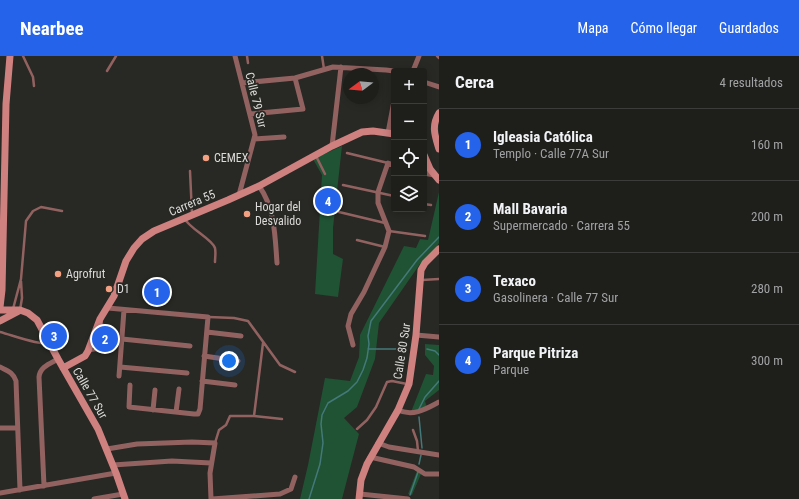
<!DOCTYPE html>
<html lang="es">
<meta charset="utf-8">
<style>
:root{--surface:#1e1e1b;--page:#262724;--text:#f1f3f6;--muted:#a1a2a3;--line:#3c3c3a;--accent:#2563eb}
body{margin:0;font-family:"Roboto Condensed",sans-serif;background:var(--page);color:var(--text)}
.controls{position:absolute;right:12px;top:12px;display:grid;overflow:hidden;border-radius:4px;box-shadow:0 2px 10px #0003}
.controls button{width:36px;height:36px;display:grid;place-items:center;padding:0;border:0;border-bottom:1px solid var(--line);background:var(--surface);color:var(--text);font:20px sans-serif}
.compass{position:absolute;left:343px;top:12px;width:36px;height:36px;border-radius:50%;background:var(--surface);box-shadow:0 2px 10px #0003;rotate:254deg}
.you{position:absolute;left:229px;top:305px;width:14px;height:14px;margin:-10px;border:3px solid #fff;border-radius:50%;background:#1a73e8;box-shadow:0 0 0 6px #1a73e833}
.badge{display:grid;place-items:center;width:26px;height:26px;border-radius:50%;background:var(--accent);color:#fff;font-size:13px;font-weight:700}
.pin{position:absolute;translate:-50% -50%;border:2px solid #fff;box-shadow:0 1px 4px #0006}
.list{margin:0;padding:0;list-style:none}
h2{display:flex;justify-content:space-between;align-items:center;height:52px;margin:0;padding:0 16px;font-size:17px}
h2 small{font-size:13px;font-weight:400;color:var(--muted)}
.list li{display:grid;grid-template-columns:26px 1fr auto;gap:12px;align-items:center;box-sizing:border-box;height:72px;padding:0 16px;border-top:1px solid var(--line)}
.list b{display:block;font-size:15px;white-space:nowrap}
.list p{margin:0;font-size:13px;white-space:nowrap;color:var(--muted)}
.list em{font-size:13px;font-style:normal;color:var(--muted)}
.icon{flex:none;width:22px;height:22px;fill:none;stroke:currentColor;stroke-width:2;stroke-linecap:round;stroke-linejoin:round}
.map{position:relative;flex:none;width:439px;height:443px;overflow:hidden}
header{display:flex;align-items:center;gap:24px;box-sizing:border-box;height:56px;padding:0 20px;background:var(--accent);color:#fff}
header strong{font-size:19px}
nav{display:flex;gap:22px;margin-inline-start:auto;font-size:14px}
main{display:flex}
aside{flex:1;background:var(--surface)}
.map>svg:first-child{display:block}
</style>
<header>
<strong>Nearbee</strong>
<nav><a>Mapa</a><a>Cómo llegar</a><a>Guardados</a></nav>
</header>
<main>
<div class="map">
<svg width="439" height="443" viewBox="0 0 439 443">
<rect width="100%" height="100%" fill="#282824"/>
<path fill="#205234" d="M 342,90 L 333,172 L 333,198 L 343,203 L 338,241 L 315,238 L 322,119 L 313,103 Z
M 439,136 L 439,187 L 434,195 L 420,208 L 379,267 L 375,303 L 357,351 L 344,362 L 359,378 L 342,443 L 300,443 L 308,409 L 325,322 L 350,325 L 359,301 L 360,279 L 404,190 L 416,192 L 420,183 L 428,184 Z
M 425,288 L 439,289 L 439,334 L 425,345 L 427,352 L 411,356 L 426,318 L 433,319 L 434,310 L 425,299 Z
M 417,415 L 421,418 L 412,439 L 408,438 Z"/>
<g fill="none" stroke-linecap="round" stroke-linejoin="round">
<path stroke="#437979" stroke-width="1.5" d="M 368,293 L 398,293
M 427,293 L 435,295 L 439,299
M 419,353 L 425,341 L 439,325
M 419,361 L 422,392
M 419,408 L 421,399
M 410,439 L 418,416
M 309,443 L 320,408 L 323,387 L 321,368 L 322,359 L 328,347 L 348,335 L 357,326 L 363,314 L 367,302 L 369,288 L 368,280 L 371,265 L 417,204 L 439,181"/>
<path stroke="#926260" stroke-width="2.5" d="M 23,0 L 33,21 L 34,30
M 247,0 L 248,7
M 322,0 L 324,13
M 437,0 L 439,2
M 107,15 L 116,0
M 347,97 L 388,107
M 316,100 L 325,118
M 190,115 L 192,158
M 343,129 L 394,140
M 424,148 L 431,149
M 339,156 L 385,167
M 184,162 C 190,173 212,183 215,192 C 216,197 215,201 215,206
M 389,175 L 425,180
M 357,184 L 385,191
M 422,224 L 439,223
M 13,253 L 21,223 L 26,165 L 33,155 L 41,151 L 62,155
M 20,254 L 22,242 L 21,225
M 209,261 L 234,262 L 248,265 L 280,309 L 295,316
M 0,276 C 18,281 39,290 58,287 L 62,281 L 60,275 C 54,273 50,274 45,276
M 89,295 L 96,294 L 103,271 L 101,264
M 254,360 L 263,287
M 357,373 L 367,364 L 376,351 L 387,326 L 392,325 L 407,328
M 413,374 L 417,385 L 418,395
M 215,387 L 219,374 L 226,369 L 230,360 L 254,360 L 282,363"/>
<path stroke="#926260" stroke-width="5" d="M 235,0 L 255,79 L 239,139
M 413,15 L 419,0
M 424,26 L 439,31
M 242,27 L 295,22 L 333,11 L 386,14 L 394,15
M 250,58 L 303,53 L 295,22
M 388,77 L 394,45
M 254,83 L 284,81
M 332,90 L 341,11
M 424,117 L 434,119
M 259,130 C 275,152 275,180 277,207
M 108,252 L 208,261 L 200,353 L 198,358 L 194,358 L 129,351 L 130,329
M 207,276 L 241,280
M 416,279 L 439,281
M 122,283 L 190,290
M 353,289 L 348,270 L 351,258 L 364,236 L 385,191 L 389,175 L 378,147 L 378,136 L 388,107 L 394,109
M 204,300 L 238,305
M 0,311 C 8,315 13,316 16,325 L 20,434
M 120,311 L 187,317
M 119,320 L 124,254
M 202,325 L 235,329
M 153,354 L 155,334
M 398,354 C 413,361 426,353 439,346
M 176,356 L 179,333
M 0,372 L 17,372
M 378,387 L 389,391 L 439,399
M 107,393 L 137,388 L 192,386 L 215,387 L 210,417 L 211,443
M 370,401 L 414,411 L 425,418 L 439,418
M 113,409 L 172,405 L 211,407
M 44,430 L 39,321 C 40,311 49,308 58,303
M 0,437 L 116,417
M 360,438 L 408,443
M 94,443 L 123,438
M 212,443 L 280,438 L 291,433 L 295,421"/>
<path stroke="#cf8180" stroke-width="7" d="M 439,57 C 431,70 435,80 439,93
M 424,99 L 430,113 L 439,124
M 0,251 L 2,234 L 6,48 L 10,0
M 0,254 L 20,254 L 28,257 L 37,264 L 58,303 L 98,373 L 116,417 L 125,443
M 0,265 L 19,255
M 63,312 L 85,300 L 88,295 L 100,263 L 114,240 L 126,205 L 134,192 L 142,183 L 154,175 L 228,144 L 259,130 L 332,90 L 362,76 L 373,75 L 394,78
M 359,443 L 361,424 L 367,408 L 398,354 L 409,328 L 416,279 L 421,214 L 425,207 L 439,193"/>
</g>
<g fill="#f2a081" stroke="#282824" stroke-width="1.5">
<circle cx="206" cy="102" r="4"/>
<circle cx="247" cy="158" r="4"/>
<circle cx="58" cy="218" r="4"/>
<circle cx="109" cy="233" r="4"/>
</g>
<g text-anchor="middle" dominant-baseline="central" stroke-width="3.5" stroke-linejoin="round" paint-order="stroke">
<g font-size="12" fill="#dcdbd9" stroke="#282824">
<text transform="translate(256 44) rotate(76)">Calle 79 Sur</text>
<text transform="translate(192 147) rotate(-23)">Carrera 55</text>
<text transform="translate(402 295) rotate(-81)">Calle 80 Sur</text>
<text transform="translate(90 337) rotate(60)">Calle 77 Sur</text>
</g>
<g font-size="12" fill="#dcdbd9" stroke="#282824" text-anchor="start">
<text x="214" y="102">CEMEX</text>
<text x="255" y="151">Hogar del<tspan x="255" dy="14">Desvalido</tspan></text>
<text x="66" y="218">Agrofrut</text>
<text x="117" y="233">D1</text>
</g>
</g>
</svg>
<div class="controls">
<button>+</button>
<button>−</button>
<button><svg class="icon" aria-label="locate" viewBox="0 0 24 24"><circle cx="12" cy="12" r="6"/><path d="M12 2v4M12 18v4M2 12h4M18 12h4"/></svg></button>
<button><svg class="icon" aria-label="layers" viewBox="0 0 24 24"><path d="M12 4l9 5-9 5-9-5zM3 14l9 5 9-5"/></svg></button>
</div>
<svg class="compass" viewBox="-18 -18 36 36"><path d="M0-13l5 13h-10z" fill="#e53935"/><path d="M0 13l5-13h-10z" fill="#a1a2a3"/></svg>
<div class="you"></div>
<div class="pin badge" style="left:157px;top:236px">1</div>
<div class="pin badge" style="left:105px;top:283px">2</div>
<div class="pin badge" style="left:54px;top:280px">3</div>
<div class="pin badge" style="left:328px;top:145px">4</div>
</div>
<aside>
<h2>Cerca<small>4 resultados</small></h2>
<ul class="list">
<li><span class="badge">1</span><div><b>Igleasia Católica</b><p>Templo · Calle 77A Sur</p></div><em>160 m</em></li>
<li><span class="badge">2</span><div><b>Mall Bavaria</b><p>Supermercado · Carrera 55</p></div><em>200 m</em></li>
<li><span class="badge">3</span><div><b>Texaco</b><p>Gasolinera · Calle 77 Sur</p></div><em>280 m</em></li>
<li><span class="badge">4</span><div><b>Parque Pitriza</b><p>Parque</p></div><em>300 m</em></li>
</ul>
</aside>
</main>
